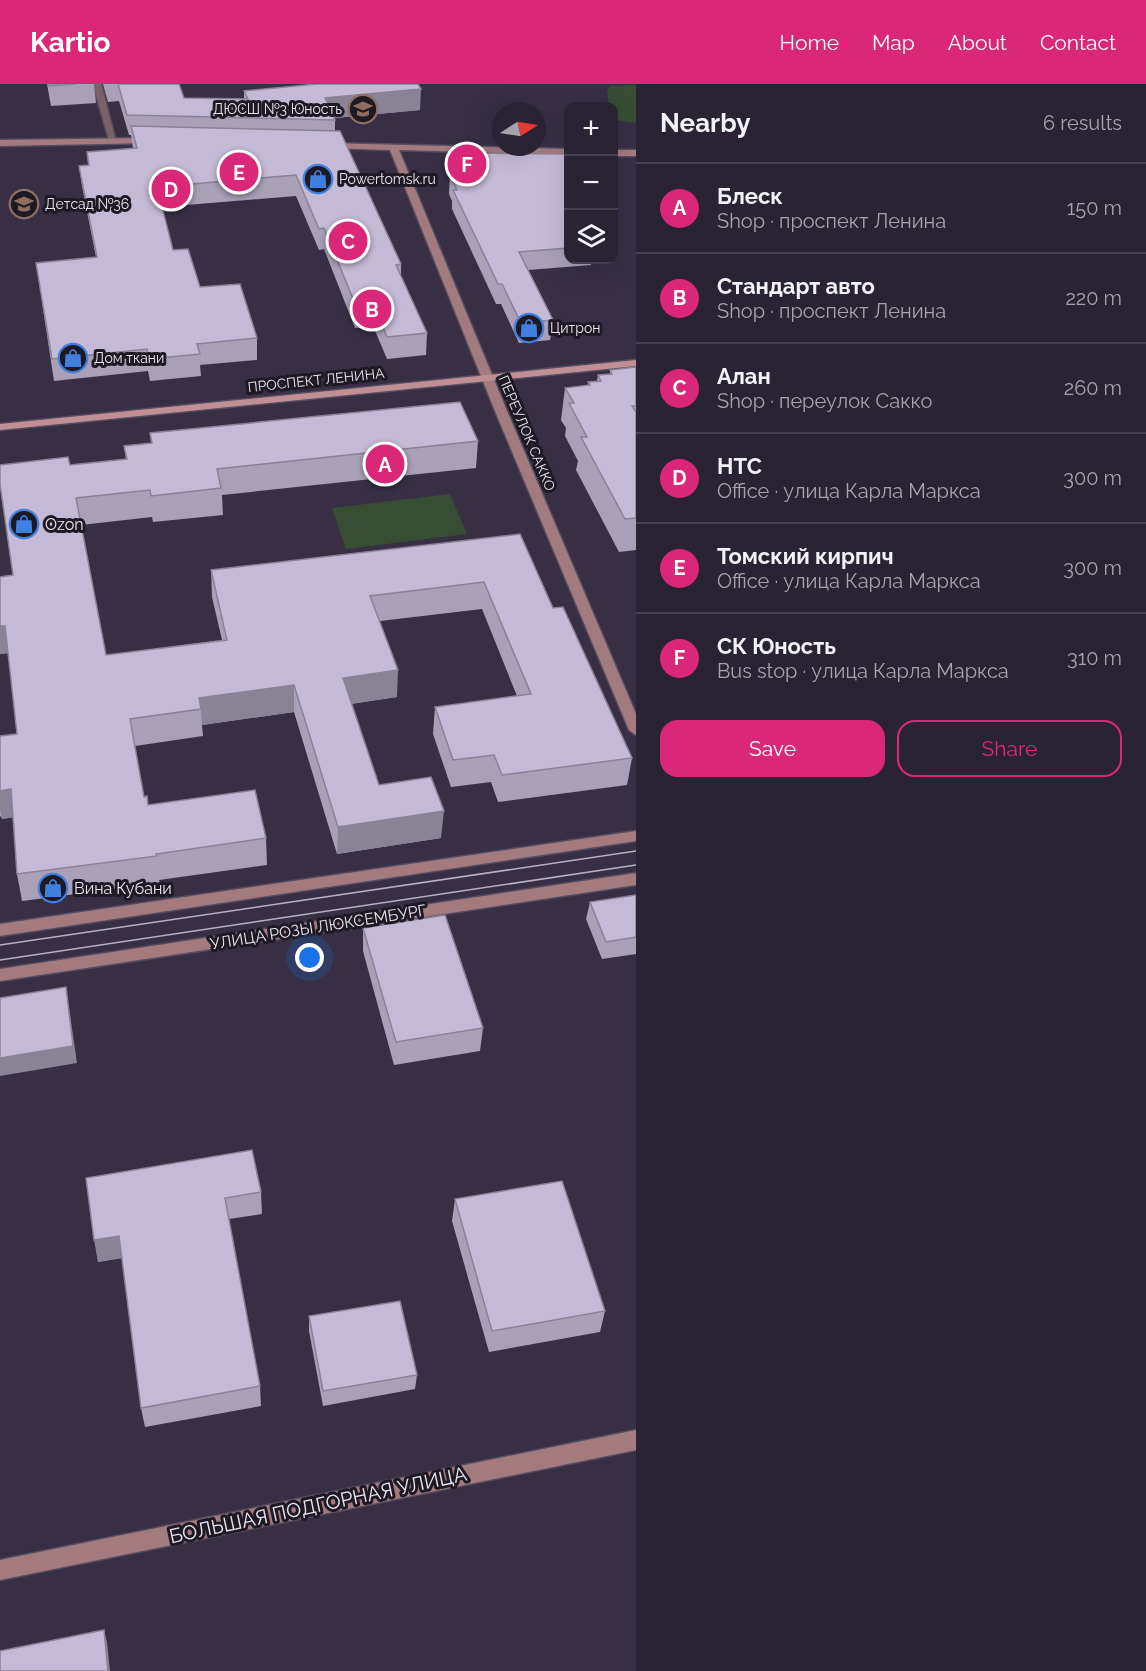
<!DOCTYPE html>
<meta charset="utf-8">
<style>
:root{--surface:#2a2334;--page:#322b3c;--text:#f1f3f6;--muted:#a5a4ac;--line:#46404f;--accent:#db2777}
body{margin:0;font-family:Raleway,sans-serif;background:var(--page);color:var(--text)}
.controls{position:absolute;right:18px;top:18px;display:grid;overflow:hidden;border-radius:12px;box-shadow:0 6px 24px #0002}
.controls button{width:54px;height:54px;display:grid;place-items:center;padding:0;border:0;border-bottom:2px solid var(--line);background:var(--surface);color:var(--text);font:30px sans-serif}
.compass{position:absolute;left:492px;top:18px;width:54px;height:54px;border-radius:50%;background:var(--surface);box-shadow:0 6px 24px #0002;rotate:78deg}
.you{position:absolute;left:310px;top:874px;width:21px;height:21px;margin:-15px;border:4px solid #fff;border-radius:50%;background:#1a73e8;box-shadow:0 0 0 9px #1a73e833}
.badge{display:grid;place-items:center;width:39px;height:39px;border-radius:50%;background:var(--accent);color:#fff;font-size:20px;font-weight:700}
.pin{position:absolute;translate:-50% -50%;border:3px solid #fff;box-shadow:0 2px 6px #0006}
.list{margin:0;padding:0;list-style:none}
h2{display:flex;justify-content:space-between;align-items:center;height:78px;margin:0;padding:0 24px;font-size:26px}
h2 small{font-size:20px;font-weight:400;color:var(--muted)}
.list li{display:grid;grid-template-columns:39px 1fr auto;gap:18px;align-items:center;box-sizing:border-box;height:90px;padding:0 24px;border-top:2px solid var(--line)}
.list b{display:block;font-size:22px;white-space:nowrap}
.list p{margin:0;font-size:20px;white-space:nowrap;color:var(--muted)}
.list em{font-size:20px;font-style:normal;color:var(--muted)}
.actions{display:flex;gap:12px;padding:18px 24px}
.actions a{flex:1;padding:14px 0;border:2px solid var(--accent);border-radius:18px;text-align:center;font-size:21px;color:var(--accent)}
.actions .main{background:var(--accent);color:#fff}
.icon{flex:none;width:33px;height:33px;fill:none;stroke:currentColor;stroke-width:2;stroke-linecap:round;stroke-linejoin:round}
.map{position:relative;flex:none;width:636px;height:1587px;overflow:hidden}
header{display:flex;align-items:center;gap:36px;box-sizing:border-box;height:84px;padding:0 30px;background:var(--accent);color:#fff}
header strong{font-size:28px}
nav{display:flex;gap:33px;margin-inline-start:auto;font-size:21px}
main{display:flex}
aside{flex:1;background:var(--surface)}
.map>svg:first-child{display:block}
</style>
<header>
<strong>Kartio</strong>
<nav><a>Home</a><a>Map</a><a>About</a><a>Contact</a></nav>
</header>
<main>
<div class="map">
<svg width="636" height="1587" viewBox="0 0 636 1587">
<rect width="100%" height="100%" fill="#382f45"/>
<path fill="#374e34" d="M 636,1 L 636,39 L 615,36 L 614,22 L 609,22 L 607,7 L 610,2 Z
M 450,410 L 467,450 L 346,465 L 332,424 Z"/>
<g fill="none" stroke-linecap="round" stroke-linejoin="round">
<g stroke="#544c61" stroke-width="3">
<path id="street" d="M 93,0 L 101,0 L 116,58 L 109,56 Z"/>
</g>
<g stroke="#544c61" stroke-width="3">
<path id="secondary" d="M 153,54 L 153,58 L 150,59 L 0,62 L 0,56 Z
M 324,59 L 568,65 L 568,71 L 399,66 L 507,327 L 636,630 L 636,651 L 629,646 L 495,327 L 390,66 L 327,64 L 324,63 Z
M 614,66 L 636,66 L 636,72 L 614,72 Z
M 636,747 L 636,757 L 0,852 L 0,840 Z
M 636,789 L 636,801 L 0,897 L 0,885 Z
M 636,1346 L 636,1366 L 0,1496 L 0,1476 Z"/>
</g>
<g stroke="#544c61" stroke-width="3">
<path id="primary" d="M 636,276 L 636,282 L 0,346 L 0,340 Z"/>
</g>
<use href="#street" fill="#7b6264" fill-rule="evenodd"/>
<use href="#secondary" fill="#a37b7f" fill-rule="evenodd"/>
<use href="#primary" fill="#c18f93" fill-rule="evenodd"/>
<path stroke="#b7b0c0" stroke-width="1.5" d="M 0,861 L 636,767
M 0,876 L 636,781"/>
</g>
<path fill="#a9a0b7" d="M 47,0 L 94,0 L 96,19 L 51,22 Z
M 103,0 L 179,0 L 184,14 L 244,15 L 244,7 L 307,1 L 306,0 L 418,0 L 420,26 L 334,34 L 335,36 L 335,47 L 401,180 L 401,192 L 427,249 L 426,271 L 387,275 L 373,242 L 355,244 L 324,165 L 319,166 L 296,112 L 162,123 L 173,166 L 200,203 L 257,254 L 257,276 L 200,281 L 201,292 L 150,297 L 148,287 L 54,297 L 36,179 L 96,173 L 82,102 L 79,82 L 88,81 L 87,68 L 133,64 L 131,51 L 129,51 L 119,17 L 108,18 Z
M 467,69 L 568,70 L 568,176 L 592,176 L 591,181 L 528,186 L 553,236 L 550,256 L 519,259 L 501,220 L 496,220 L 452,125 L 452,117 L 449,110 L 450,91 L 466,90 Z
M 636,283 L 636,466 L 619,468 L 576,386 L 578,377 L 565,352 L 566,344 L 561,336 L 565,304 L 588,301 L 588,298 L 597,297 L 598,291 L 610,290 L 610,286 Z
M 150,349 L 478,357 L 476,384 L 222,411 L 223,431 L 153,438 L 152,433 L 81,441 L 106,571 L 222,556 L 212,513 L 211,486 L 520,450 L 553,524 L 632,674 L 627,701 L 498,718 L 491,698 L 451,703 L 433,650 L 435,623 L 517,612 L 482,525 L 380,537 L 397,613 L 351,620 L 379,701 L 441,754 L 337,770 L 294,628 L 202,641 L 203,652 L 135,662 L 144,713 L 148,721 L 266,754 L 267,781 L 159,796 L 160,799 L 22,817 L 17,790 L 13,733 L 2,735 L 1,732 L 0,733 L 0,652 L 17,650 L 8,569 L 0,570 L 13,491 L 70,381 L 126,376 L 124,362 L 151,359 Z
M 636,811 L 636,870 L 602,875 L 586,835 L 590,818 Z
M 363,844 L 483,944 L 480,967 L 394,981 L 363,867 Z
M 86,1094 L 261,1108 L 262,1130 L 229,1135 L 260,1302 L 261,1322 L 145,1343 L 141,1324 L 122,1174 L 98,1178 Z
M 455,1115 L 605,1227 L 600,1248 L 489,1268 L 452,1137 Z
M 309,1232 L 417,1291 L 415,1305 L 323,1322 L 309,1247 Z"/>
<path fill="#8a8295" d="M 421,5 L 420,26 L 325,35 L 325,14 Z
M 0,542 L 5,542 L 10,569 L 0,570 Z
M 398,586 L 397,613 L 342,621 L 343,594 Z
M 294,601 L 294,628 L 202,641 L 201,625 L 199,614 Z
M 11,705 L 16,733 L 2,735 L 0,726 L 0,707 Z
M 444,727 L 441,754 L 337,770 L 338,743 Z
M 66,903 L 77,979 L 0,992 L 0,974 Z
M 119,1152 L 123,1173 L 98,1178 L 94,1156 Z
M 104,1546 L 107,1558 L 110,1587 L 108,1587 Z"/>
<path fill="#c5bad5" stroke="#8a8295" stroke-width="1.5" d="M 48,0 L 76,0 L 48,2 Z
M 118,0 L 179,0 L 184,14 L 248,15 L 244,7 L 317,0 L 418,0 L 421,5 L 325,14 L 335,36 L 127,31 Z
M 131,42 L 340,47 L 401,180 L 396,181 L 427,249 L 387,253 L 374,221 L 356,222 L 324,144 L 319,145 L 296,91 L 157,103 L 173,166 L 188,165 L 200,203 L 240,200 L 257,254 L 197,260 L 200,270 L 149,275 L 147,265 L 52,275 L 36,179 L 97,173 L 79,82 L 89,81 L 87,68 L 137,64 Z
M 467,69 L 568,70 L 568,164 L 519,168 L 553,236 L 521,239 L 502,200 L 498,200 L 453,106 L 457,106 L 450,91 L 469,89 Z
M 636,283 L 636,322 L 632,322 L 636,328 L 636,434 L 625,435 L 581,353 L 587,353 L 569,319 L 574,319 L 565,304 L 590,301 L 588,298 L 601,297 L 598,291 L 612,290 L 610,286 Z
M 460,318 L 478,357 L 217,385 L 221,404 L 151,412 L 150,406 L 76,414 L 106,571 L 227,556 L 211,486 L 520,450 L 553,524 L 563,523 L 632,674 L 502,691 L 494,671 L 453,676 L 435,623 L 531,610 L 484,498 L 370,512 L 398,586 L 343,594 L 379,701 L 431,693 L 444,727 L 338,743 L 294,601 L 199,614 L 201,625 L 130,635 L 144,713 L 147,712 L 148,721 L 255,706 L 266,754 L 156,770 L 157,772 L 17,790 L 11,705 L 0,707 L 0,652 L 17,650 L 5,542 L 0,542 L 0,493 L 13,491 L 0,400 L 0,381 L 68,373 L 70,381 L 127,375 L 124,362 L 152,359 L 150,349 Z
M 636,811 L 636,853 L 606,858 L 590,818 Z
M 445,831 L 483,944 L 396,958 L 363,844 Z
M 66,903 L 73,962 L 0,974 L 0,914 Z
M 252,1066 L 261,1108 L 225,1114 L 260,1302 L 141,1324 L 119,1152 L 94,1156 L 86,1094 Z
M 562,1097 L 605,1227 L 492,1247 L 455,1115 Z
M 400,1217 L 417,1291 L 323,1307 L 309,1232 Z
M 104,1546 L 108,1587 L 0,1587 L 0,1567 Z"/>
<defs>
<g id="school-ring" transform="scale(1.5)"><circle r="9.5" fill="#1e1a23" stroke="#8d6e63" stroke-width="1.5"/><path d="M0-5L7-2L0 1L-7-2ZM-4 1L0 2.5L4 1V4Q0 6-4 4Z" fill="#8d6e63"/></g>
<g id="shop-ring" transform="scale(1.5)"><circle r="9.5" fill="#1e1a23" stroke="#3f7fe0" stroke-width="1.5"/><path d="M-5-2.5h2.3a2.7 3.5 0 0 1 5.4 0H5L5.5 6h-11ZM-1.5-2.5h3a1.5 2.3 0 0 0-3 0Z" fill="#3f7fe0"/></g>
</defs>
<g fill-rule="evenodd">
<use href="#school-ring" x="363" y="25"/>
<use href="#shop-ring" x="318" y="95"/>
<use href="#school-ring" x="24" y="120"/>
<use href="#shop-ring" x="529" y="244"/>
<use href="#shop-ring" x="73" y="274"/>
<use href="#shop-ring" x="24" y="440"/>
<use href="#shop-ring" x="53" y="804"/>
</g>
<g text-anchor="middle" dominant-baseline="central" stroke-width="6" stroke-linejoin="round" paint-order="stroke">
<g font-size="14" fill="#e9e3f1" stroke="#1e1a23" text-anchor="start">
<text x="342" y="25" text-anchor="end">ДЮСШ №3 Юность</text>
<text x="339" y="95">Powertomsk.ru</text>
<text x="45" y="120">Детсад №36</text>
<text x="550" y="244">Цитрон</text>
<text x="94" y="274">Дом ткани</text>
</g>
<g font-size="14" fill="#e9e3f1" stroke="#1e1a23">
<text transform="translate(316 296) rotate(-6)">ПРОСПЕКТ ЛЕНИНА</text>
<text transform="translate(527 349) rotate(67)">ПЕРЕУЛОК САККО</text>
</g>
<g font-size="16" fill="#e9e3f1" stroke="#1e1a23" text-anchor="start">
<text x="45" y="440">Ozon</text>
<text x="74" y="804">Вина Кубани</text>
</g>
<g font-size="16" fill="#e9e3f1" stroke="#1e1a23">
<text transform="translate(318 843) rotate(-9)">УЛИЦА РОЗЫ ЛЮКСЕМБУРГ</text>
</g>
<g font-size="20" fill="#e9e3f1" stroke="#1e1a23">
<text transform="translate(318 1421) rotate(-12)">БОЛЬШАЯ ПОДГОРНАЯ УЛИЦА</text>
</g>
</g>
</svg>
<div class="controls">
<button>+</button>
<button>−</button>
<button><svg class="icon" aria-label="layers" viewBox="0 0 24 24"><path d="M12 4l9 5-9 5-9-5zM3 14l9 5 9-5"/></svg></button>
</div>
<svg class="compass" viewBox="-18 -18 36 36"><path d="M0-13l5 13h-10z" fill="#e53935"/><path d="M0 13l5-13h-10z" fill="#a5a4ac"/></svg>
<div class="you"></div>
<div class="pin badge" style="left:385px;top:380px">A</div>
<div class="pin badge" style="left:372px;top:225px">B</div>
<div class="pin badge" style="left:348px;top:157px">C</div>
<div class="pin badge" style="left:171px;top:105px">D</div>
<div class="pin badge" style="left:239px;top:88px">E</div>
<div class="pin badge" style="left:467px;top:80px">F</div>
</div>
<aside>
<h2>Nearby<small>6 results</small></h2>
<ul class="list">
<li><span class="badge">A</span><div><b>Блеск</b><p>Shop · проспект Ленина</p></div><em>150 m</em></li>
<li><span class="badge">B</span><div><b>Стандарт авто</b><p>Shop · проспект Ленина</p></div><em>220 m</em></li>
<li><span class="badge">C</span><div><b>Алан</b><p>Shop · переулок Сакко</p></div><em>260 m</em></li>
<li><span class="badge">D</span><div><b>НТС</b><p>Office · улица Карла Маркса</p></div><em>300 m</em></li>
<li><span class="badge">E</span><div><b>Томский кирпич</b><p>Office · улица Карла Маркса</p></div><em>300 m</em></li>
<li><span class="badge">F</span><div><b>СК Юность</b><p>Bus stop · улица Карла Маркса</p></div><em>310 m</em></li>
</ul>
<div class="actions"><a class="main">Save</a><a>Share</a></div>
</aside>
</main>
